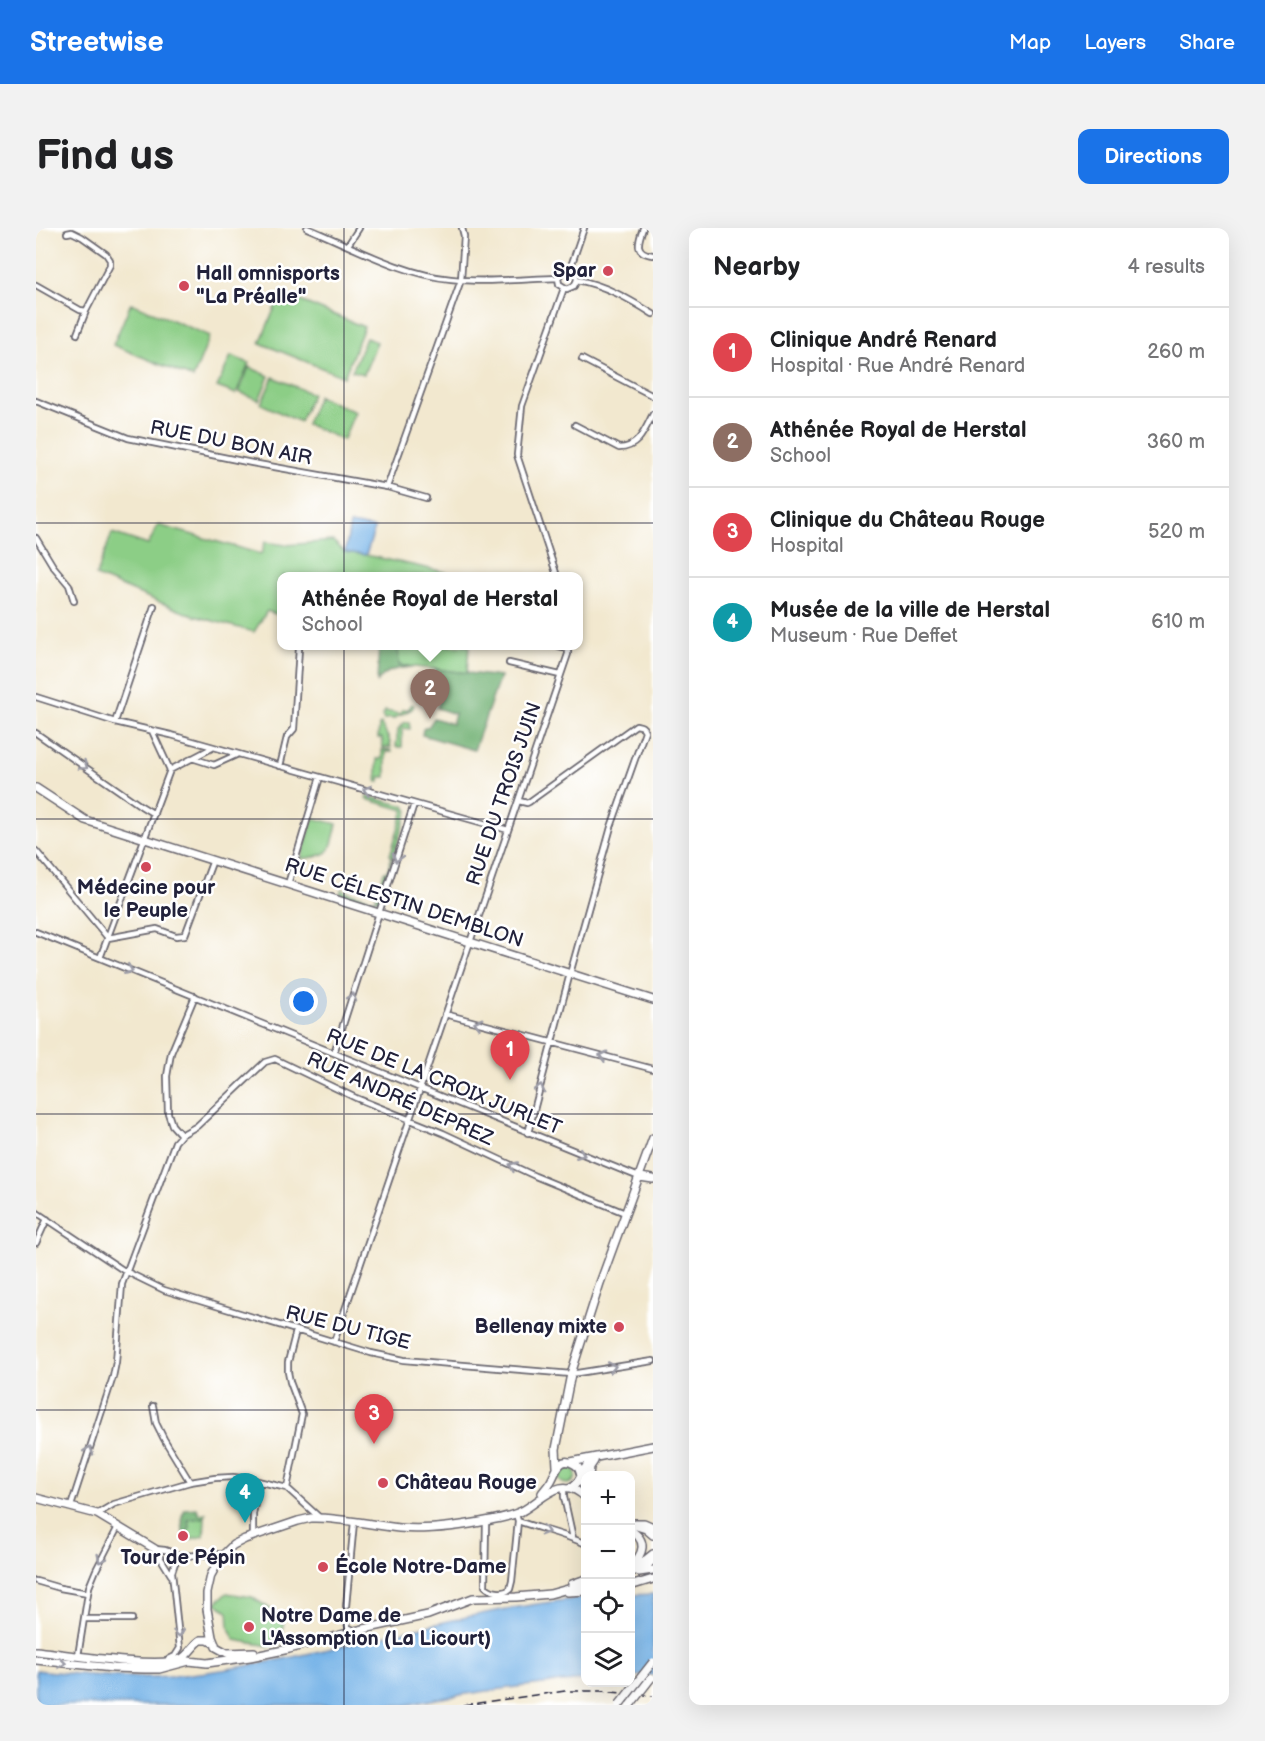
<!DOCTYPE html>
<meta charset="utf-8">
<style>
:root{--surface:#fff;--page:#f2f2f2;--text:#202124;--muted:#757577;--line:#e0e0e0;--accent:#1a73e8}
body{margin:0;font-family:"Balsamiq Sans",sans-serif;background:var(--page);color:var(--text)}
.controls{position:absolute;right:18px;bottom:18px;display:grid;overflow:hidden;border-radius:12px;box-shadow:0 6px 24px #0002}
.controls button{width:54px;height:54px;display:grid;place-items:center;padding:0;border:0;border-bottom:2px solid var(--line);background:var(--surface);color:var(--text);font:30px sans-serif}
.you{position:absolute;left:268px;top:774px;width:21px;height:21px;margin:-15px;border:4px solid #fff;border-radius:50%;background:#1a73e8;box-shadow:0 0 0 9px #1a73e833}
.badge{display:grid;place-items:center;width:39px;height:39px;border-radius:50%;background:var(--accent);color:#fff;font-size:20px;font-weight:700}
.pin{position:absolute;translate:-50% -50px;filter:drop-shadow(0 2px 3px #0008)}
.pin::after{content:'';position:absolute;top:32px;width:21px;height:18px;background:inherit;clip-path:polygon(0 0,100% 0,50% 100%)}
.popup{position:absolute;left:241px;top:344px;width:306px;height:78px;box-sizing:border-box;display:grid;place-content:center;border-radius:12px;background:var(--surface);filter:drop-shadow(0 2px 4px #0005);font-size:20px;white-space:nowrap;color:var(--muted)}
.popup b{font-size:22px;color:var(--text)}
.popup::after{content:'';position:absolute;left:50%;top:100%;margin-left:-12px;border:12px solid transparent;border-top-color:var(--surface)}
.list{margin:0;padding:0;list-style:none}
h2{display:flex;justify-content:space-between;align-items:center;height:78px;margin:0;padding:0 24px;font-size:26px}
h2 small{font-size:20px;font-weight:400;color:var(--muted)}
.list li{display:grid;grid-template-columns:39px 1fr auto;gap:18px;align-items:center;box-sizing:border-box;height:90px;padding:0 24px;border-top:2px solid var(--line)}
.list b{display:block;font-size:22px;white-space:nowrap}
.list p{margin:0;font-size:20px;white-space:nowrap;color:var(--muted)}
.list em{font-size:20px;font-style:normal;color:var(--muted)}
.icon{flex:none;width:33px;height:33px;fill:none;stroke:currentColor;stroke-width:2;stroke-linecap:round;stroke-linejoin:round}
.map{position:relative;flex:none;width:617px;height:1477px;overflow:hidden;border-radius:12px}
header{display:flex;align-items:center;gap:36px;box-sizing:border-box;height:84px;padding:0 30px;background:var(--accent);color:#fff}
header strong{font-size:28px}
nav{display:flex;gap:33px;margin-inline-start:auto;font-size:21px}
.intro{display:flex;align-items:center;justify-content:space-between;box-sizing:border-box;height:144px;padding:0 36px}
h1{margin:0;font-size:42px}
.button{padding:15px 27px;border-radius:12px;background:var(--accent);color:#fff;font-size:21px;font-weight:700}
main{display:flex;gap:36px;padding:0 36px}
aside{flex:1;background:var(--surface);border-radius:12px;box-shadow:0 6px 24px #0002}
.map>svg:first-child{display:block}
</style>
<header>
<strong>Streetwise</strong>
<nav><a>Map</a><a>Layers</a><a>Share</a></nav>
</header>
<div class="intro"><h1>Find us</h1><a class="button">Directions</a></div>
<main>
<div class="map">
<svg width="617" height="1477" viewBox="0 0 617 1477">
<rect width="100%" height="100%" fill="#fff"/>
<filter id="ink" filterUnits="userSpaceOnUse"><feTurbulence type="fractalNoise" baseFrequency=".0167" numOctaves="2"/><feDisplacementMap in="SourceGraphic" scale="12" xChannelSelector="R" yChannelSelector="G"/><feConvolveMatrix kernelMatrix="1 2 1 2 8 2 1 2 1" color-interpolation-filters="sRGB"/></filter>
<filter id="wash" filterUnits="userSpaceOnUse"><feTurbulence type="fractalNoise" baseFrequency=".008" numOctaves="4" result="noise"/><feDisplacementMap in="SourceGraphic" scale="24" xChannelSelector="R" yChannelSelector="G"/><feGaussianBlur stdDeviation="1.35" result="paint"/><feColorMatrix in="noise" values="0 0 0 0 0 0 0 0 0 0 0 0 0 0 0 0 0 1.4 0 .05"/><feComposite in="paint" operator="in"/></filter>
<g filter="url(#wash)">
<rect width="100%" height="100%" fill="#f2e8cf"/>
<path fill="#8cce86" stroke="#577860" stroke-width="1.5" d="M 245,65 L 328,99 L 308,149 L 224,115 Z
M 95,75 L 174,108 L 157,150 L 77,117 Z
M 330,110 L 341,114 L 328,146 L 316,143 Z
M 195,128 L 213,135 L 200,166 L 181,159 Z
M 213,139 L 233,148 L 223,172 L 203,164 Z
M 237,149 L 276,166 L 264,194 L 225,176 Z
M 282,168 L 319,184 L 307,212 L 270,196 Z
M 122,297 L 225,326 L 229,314 L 250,317 L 297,313 L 309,324 L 330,327 L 427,348 L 246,348 L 245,388 L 231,383 L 218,404 L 155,387 L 60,348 L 76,305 L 112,317 Z
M 362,418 L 433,418 L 431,445 L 362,437 Z
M 375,476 L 378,477 L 376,481 L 357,491 L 353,490 L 348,492 L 346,487 L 348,486 L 349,483 L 364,486 L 366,482 L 373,481 Z
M 373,494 L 374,501 L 366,500 L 366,519 L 360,519 L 362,501 L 368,495 Z
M 345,496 L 353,511 L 355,519 L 347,520 L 346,510 L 342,510 L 343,497 Z
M 346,522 L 355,522 L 356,524 L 350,524 L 350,549 L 344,549 L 344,554 L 341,554 L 341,531 L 346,531 Z
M 331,568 L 369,578 L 372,583 L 343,672 L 339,671 L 336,676 L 304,666 L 306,660 L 308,663 L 339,672 L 348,644 L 351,644 L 356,628 L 354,627 L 368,582 L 330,571 Z
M 277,590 L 301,596 C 294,625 296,627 265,631 Z
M522 1247a9 9 0 1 1 18 0a9 9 0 1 1-18 0Z
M 169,1289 L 168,1308 L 151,1312 L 150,1307 L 154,1299 L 152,1292 Z
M 191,1365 L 216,1369 L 248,1390 L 245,1416 L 233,1418 L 199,1412 C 197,1408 193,1403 193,1398 C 191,1382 197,1386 179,1375 Z"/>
<path fill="#71b173" stroke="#4a6a57" stroke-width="1.5" d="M 343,418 L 362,418 L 363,437 L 375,439 C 361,441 349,441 341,455 Z
M 399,441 L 464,449 L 438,522 L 386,507 L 387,501 L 393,498 L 398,490 L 416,496 L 419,486 L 401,480 L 405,469 L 388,463 L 391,452 L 401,447 Z
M 161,1280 L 163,1286 L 170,1285 L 169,1289 L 152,1292 L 154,1299 L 149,1307 L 149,1305 L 147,1305 L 146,1288 L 149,1281 Z"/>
<path fill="#74b2e7" stroke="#4b6a91" stroke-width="1.5" d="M 314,296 L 339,300 L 330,327 L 309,324 Z
M 617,1366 L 617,1447 L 595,1448 L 595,1367 Z
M 549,1370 L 549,1452 C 489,1457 429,1465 370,1477 L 0,1477 L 0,1442 C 48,1447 98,1452 146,1447 C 282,1433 412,1383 549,1370 Z"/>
</g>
<g filter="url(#ink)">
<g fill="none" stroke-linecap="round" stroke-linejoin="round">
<g stroke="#6b676f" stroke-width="8">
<path id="street" d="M 271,0 C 315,18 368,47 415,51 C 450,55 487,51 522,50
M 607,0 C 602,14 598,25 617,27
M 31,5 L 36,4 L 46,9 L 70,26 L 74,32 L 74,37 L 50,83 L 41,106
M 312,17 L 323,0
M 534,41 L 548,0
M 522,50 L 527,42 L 534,41 L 540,47 L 541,52
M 522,50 L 523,56 L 531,61 L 538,58 L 541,52
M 541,52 C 569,57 593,71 617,86
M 0,57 L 44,82 L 50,83
M 546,131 L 617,168
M 0,173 L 92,210 L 216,235 L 351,259 L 390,270
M 539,197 L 583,220 C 603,220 609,201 617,186
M 351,259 L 425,52 L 428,8 L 426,0
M 0,310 L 17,338 L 33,357 L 38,373
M 521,348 L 481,227 L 486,178 L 528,60
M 523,418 L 532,420
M 473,435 L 524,447
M 0,469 L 79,494 L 135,507 L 472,602
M 79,494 L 118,378
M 116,503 L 134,542
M 0,505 L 105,578 L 118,586
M 156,530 L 178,537 L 200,527
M 244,538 L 251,509 L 258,501 L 263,420
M 134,542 L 176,520
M 483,573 L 491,575 L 493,574 L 600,497 C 605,498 607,498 609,503 L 575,599 L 532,753 L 492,905
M 0,623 L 72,710 L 121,701 L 140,708 L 149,707 L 177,632
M 252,656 L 284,549
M 0,704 L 603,949
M 64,730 L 134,542
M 409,786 L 617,841
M 298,825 L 378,576
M 145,907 L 136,897 L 132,885 L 131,848 L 135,825 L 159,768
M 0,984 L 87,1042 L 128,1062 L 335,1125 L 368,1132 L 535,1146 L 617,1133
M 0,1015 L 11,991
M 298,1114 L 532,426 L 532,418
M 117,1178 L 120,1195 L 128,1211 L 154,1254
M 251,1260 L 266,1186 L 254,1154 L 252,1144 L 252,1134 L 260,1103
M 528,1260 L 528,1269 L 537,1310
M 35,1278 L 77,1149 L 80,1134 L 86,1056 L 139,914 L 145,907 L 161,898 L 229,834 L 239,831 L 320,870 L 407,905 L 499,948 L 589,985
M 61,1286 L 78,1276 L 154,1254 L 179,1250 L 197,1249 L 213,1251 L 251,1260 L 284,1290
M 450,1293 L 449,1358 C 455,1364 467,1367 474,1361 L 476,1353 L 482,1293 L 480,1286
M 482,1293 C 504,1301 528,1306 550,1316
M 217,1308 L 217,1286 L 223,1254
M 119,1321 L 129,1322 L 146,1328 L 187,1326
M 119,1321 L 135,1347
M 0,1353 L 24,1360 L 52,1365
M 310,1378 L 318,1294
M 310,1388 L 312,1399 L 319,1403
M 48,1391 L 96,1391
M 42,1428 L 53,1359 L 60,1342 L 82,1299
M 133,1431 L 139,1428 L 144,1420 L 136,1344 L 139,1335 L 146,1328"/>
</g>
<g stroke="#6b676f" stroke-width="10">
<path id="secondary" d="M 0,560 L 49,592 L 617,772
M 604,949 L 617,951
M 535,1234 L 617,1218
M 521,1239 L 520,1221 L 535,1146 L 564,1055 L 617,910
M 553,1248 L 554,1239 L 558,1233
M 544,1250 L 550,1263
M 533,1260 C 547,1255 545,1239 557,1231
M 506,1265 C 509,1261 512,1258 515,1253 C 520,1245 523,1227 538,1236 C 543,1238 544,1243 545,1248
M 0,1270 L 61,1286 L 119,1321
M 599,1295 L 608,1295 L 617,1299
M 594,1296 L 610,1301 L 617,1307
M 594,1302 C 612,1312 608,1327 594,1338
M 597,1339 L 607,1334 L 617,1326
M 603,1344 L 617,1342
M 594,1345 L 610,1338 L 617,1332
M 536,1356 L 550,1351
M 594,1358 L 617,1351
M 532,1364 L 550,1363
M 0,1423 C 28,1426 124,1441 145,1431 C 154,1426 157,1417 165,1412 L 172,1412 L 179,1416
M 218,1424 L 191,1425 L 180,1419 L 176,1409 L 171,1381 L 171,1365 L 175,1347 L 185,1329 L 197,1317 L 209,1311 L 262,1293 L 275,1290 C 304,1289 334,1297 363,1300 C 393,1303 425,1298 455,1292 C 465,1290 476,1288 486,1283 C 508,1271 525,1245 550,1270
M 0,1432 L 77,1440 L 109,1441 L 123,1441 L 153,1433 L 171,1435 L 214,1429 L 253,1421 L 319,1403 L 392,1387 L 437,1370 L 480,1369 L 514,1366 L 550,1356"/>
</g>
<use href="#street" stroke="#fff" stroke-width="4.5"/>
<use href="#secondary" stroke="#fff" stroke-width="7"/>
<path stroke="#22223b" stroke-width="1.5" stroke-dasharray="9 4.5" stroke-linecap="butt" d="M 427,1477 L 529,1463 L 565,1463 L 617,1468"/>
<g stroke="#6b676f" stroke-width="10" stroke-linecap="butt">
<path id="secondary-bridge" d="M 583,1477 L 617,1434
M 594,1477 L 615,1450"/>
</g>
<use href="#secondary-bridge" stroke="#fff" stroke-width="7"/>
</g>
<defs><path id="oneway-chevron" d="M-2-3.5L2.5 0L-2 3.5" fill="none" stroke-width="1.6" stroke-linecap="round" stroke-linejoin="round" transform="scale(1.5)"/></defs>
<g stroke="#9c9ca7">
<use href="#oneway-chevron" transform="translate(48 538) rotate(35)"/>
<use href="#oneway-chevron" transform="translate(331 562) rotate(-164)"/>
<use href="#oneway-chevron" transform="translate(361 630) rotate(108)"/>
<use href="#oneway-chevron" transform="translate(93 742) rotate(22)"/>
<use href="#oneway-chevron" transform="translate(316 769) rotate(-72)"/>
<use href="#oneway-chevron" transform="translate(442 795) rotate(-165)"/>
<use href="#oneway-chevron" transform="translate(567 828) rotate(-165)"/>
<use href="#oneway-chevron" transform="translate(504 860) rotate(-75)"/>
<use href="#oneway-chevron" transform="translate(545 926) rotate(22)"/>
<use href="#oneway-chevron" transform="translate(477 938) rotate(-155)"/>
<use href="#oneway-chevron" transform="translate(576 1139) rotate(-11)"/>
<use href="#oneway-chevron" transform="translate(53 1222) rotate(-72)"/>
<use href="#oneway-chevron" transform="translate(509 1303) rotate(16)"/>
<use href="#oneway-chevron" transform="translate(65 1331) rotate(116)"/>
<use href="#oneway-chevron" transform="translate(143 1405) rotate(83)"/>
<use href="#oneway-chevron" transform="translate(26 1435) rotate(6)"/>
</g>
</g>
<path fill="none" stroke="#22223b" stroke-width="1.5" stroke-opacity="0.55" d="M 308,0 L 308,1477M 0,295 L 617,295M 0,591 L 617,591M 0,886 L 617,886M 0,1182 L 617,1182"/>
<g fill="#d1495b" stroke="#fff" stroke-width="2">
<circle cx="572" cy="43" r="6"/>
<circle cx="148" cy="58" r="6"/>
<circle cx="110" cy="639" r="6"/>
<circle cx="583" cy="1099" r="6"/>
<circle cx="347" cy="1255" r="6"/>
<circle cx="147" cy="1308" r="6"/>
<circle cx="287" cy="1339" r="6"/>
<circle cx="213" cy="1399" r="6"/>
</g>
<g text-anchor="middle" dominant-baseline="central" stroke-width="5" stroke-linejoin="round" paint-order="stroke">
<g font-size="20" font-weight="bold" fill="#22223b" stroke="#fff" text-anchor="start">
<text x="560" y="43" text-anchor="end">Spar</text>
<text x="160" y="46">Hall omnisports<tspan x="160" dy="23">"La Préalle"</tspan></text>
<text x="110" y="660" text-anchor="middle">Médecine pour<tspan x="110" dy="23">le Peuple</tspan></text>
<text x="571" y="1099" text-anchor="end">Bellenay mixte</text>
<text x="359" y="1255">Château Rouge</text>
<text x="147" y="1330" text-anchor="middle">Tour de Pépin</text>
<text x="299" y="1339">École Notre-Dame</text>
<text x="225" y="1388">Notre Dame de<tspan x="225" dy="23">L'Assomption (La Licourt)</tspan></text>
</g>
<g font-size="20" fill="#22223b" stroke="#fff">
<text transform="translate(195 215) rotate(11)">RUE DU BON AIR</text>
<text transform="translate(468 566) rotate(-71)">RUE DU TROIS JUIN</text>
<text transform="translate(368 675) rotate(18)">RUE CÉLESTIN DEMBLON</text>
<text transform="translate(408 854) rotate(22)">RUE DE LA CROIX JURLET</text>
<text transform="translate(364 871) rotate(24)">RUE ANDRÉ DEPREZ</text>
<text transform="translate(312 1100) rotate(14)">RUE DU TIGE</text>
</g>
</g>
</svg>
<div class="controls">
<button>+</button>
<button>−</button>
<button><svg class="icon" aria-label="locate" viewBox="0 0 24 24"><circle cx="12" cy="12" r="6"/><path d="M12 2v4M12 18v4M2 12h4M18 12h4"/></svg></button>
<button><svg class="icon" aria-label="layers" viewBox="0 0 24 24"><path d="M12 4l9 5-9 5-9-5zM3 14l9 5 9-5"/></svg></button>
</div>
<div class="you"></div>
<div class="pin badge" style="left:474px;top:852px;background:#e0444e">1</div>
<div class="pin badge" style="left:394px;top:491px;background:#8d6e63">2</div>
<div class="popup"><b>Athénée Royal de Herstal</b>School</div>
<div class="pin badge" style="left:338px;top:1216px;background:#e0444e">3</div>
<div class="pin badge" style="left:209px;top:1295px;background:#0f9aa8">4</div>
</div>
<aside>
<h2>Nearby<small>4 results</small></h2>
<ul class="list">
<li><span class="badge" style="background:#e0444e">1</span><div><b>Clinique André Renard</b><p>Hospital · Rue André Renard</p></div><em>260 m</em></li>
<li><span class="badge" style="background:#8d6e63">2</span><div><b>Athénée Royal de Herstal</b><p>School</p></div><em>360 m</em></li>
<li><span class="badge" style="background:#e0444e">3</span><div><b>Clinique du Château Rouge</b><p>Hospital</p></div><em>520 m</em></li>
<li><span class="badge" style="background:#0f9aa8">4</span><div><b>Musée de la ville de Herstal</b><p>Museum · Rue Deffet</p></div><em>610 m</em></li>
</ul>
</aside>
</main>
